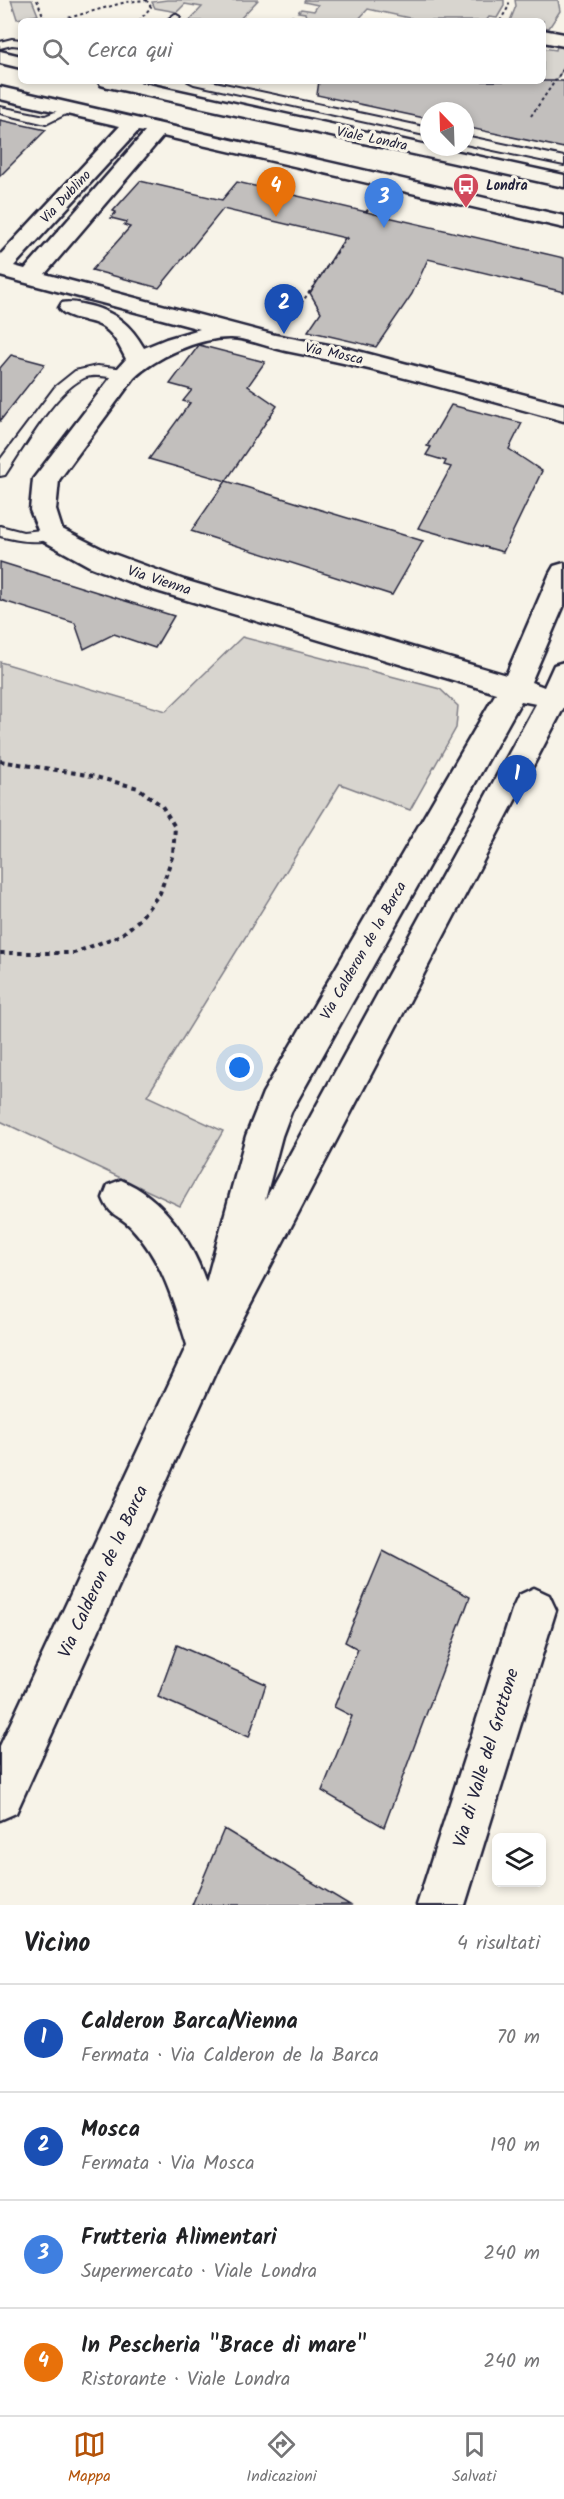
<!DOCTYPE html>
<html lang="it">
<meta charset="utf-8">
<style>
:root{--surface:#fff;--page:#f2f2f2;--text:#202124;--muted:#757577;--line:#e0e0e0;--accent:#b45309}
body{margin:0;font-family:Kalam,sans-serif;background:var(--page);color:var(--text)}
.controls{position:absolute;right:18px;bottom:18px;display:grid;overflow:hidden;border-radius:9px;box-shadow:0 3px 9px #0003}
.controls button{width:54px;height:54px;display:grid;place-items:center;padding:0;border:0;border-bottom:2px solid var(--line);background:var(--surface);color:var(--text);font:30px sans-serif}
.compass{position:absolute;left:420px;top:102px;width:54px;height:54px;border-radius:50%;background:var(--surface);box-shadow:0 3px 9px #0003;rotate:337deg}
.you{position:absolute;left:240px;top:1068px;width:21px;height:21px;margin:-15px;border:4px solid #fff;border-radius:50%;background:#1a73e8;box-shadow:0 0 0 9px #1a73e833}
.badge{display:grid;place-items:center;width:39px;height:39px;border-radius:50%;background:var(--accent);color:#fff;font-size:20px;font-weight:700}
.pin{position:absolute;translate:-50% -50px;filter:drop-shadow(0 2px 3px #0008)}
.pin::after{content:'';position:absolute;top:32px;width:21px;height:18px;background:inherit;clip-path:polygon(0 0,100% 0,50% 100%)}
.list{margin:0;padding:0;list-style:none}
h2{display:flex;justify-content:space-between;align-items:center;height:78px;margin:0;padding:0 24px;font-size:26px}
h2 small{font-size:20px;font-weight:400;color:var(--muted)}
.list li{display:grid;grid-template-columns:39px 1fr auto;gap:18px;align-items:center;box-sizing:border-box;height:108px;padding:0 24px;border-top:2px solid var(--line)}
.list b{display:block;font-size:22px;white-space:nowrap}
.list p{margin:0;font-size:20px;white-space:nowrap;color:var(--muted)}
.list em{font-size:20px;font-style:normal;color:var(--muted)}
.icon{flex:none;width:33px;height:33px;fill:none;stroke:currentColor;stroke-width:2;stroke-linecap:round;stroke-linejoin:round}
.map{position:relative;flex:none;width:564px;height:1905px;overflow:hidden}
.search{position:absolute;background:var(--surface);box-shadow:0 3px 9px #0003;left:18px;right:18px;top:18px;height:66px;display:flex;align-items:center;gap:15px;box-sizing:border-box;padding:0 21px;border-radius:9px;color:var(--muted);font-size:22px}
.sheet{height:510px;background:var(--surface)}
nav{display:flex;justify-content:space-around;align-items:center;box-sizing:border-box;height:84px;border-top:2px solid var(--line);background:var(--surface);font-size:16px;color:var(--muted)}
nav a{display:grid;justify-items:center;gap:3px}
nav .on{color:var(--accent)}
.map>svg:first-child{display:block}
</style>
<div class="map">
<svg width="564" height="1905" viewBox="0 0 564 1905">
<rect width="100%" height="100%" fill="#f7f3e8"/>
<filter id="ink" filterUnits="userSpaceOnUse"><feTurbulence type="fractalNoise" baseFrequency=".0167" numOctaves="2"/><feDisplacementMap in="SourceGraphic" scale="12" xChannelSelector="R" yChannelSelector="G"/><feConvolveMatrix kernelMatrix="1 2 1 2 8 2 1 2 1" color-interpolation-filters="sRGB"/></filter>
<g filter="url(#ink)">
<path fill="#d8d5cf" stroke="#7d7c85" stroke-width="1.5" d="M 11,0 L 32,0 L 38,15 L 17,19 Z
M 167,0 L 258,0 L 238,21 L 189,21 L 202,7 L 185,4 L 177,12 L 155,8 L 152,2 Z
M 305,0 L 504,0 L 504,6 L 497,18 L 489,17 L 486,21 L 423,21 L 368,9 L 357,21 L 287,21 L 292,16 L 297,18 L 306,17 L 305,13 L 298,12 L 301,9 L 314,11 L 318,5 L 304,2 Z
M 515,0 L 558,0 L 560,11 L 549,28 L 543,27 L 543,21 L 510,21 L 516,6 Z
M 557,46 L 564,48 L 564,68 L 531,116 L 543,81 L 543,48 L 556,50 Z
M 242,637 L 440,689 L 458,706 L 456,728 L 410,810 L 340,784 L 147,1096 L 223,1131 L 180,1206 L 0,1121 L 0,662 L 166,711 Z"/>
<path fill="#c2bfbd" stroke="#22223b" stroke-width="1.5" d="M 319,81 L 564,81 L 564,148 L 465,127 L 465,111 L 429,111 L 429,119 L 317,95 Z
M 0,120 L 46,130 L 0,176 Z
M 140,181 L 222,200 L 237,182 L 564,258 L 564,292 L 428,259 L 412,294 L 376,347 L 308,331 L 321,312 L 310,293 L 345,238 L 223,209 L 159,288 L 92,270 L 130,227 L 124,225 L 127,222 L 111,218 L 116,212 L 113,211 Z
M 199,345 L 265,362 L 248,386 L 277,406 L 226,481 L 149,459 L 190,403 L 183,401 L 192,390 L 170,384 Z
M 11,355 L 45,364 L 0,421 L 0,368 Z
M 451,405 L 522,423 L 509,449 L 542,471 L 503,552 L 418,528 L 451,467 L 444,465 L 446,461 L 426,455 L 431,447 L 427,446 Z
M 226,481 L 423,541 L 392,595 L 191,531 Z
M 0,562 L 174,616 L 155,648 L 114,634 L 84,649 L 75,623 L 0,600 Z
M 383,1551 L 470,1597 L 384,1827 L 322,1791 L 352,1716 L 334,1707 L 358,1649 L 345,1642 Z
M 177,1645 L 266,1684 L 249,1737 L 158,1697 Z
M 224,1829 L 350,1905 L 192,1905 Z"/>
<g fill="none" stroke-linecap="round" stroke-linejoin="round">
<g stroke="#22223b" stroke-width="4">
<path id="service" d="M 175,14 L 180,17 L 177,21 L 166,21 Z
M 12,39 L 21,40 L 21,46 L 12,45 L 0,48 L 0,42 Z
M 188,81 L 210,81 L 429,128 L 429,136 L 194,84 Z
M 0,107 L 45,116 L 68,107 L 74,110 L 46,124 L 0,113 Z
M 465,136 L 564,157 L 564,165 L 465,144 Z
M 97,366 L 126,369 L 133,373 C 123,384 98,371 84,378 C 53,393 25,446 5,475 L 0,476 L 0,460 L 55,387 L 75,371 Z
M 0,526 L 23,532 L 51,529 L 57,530 L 59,534 L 57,538 C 37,544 19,541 0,536 Z"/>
</g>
<g stroke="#22223b" stroke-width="5">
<path id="minor" d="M 543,30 L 564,34 L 564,46 L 543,42 Z
M 0,51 L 21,56 L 21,68 L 0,63 Z
M 98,81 L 134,81 L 564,175 L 564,187 L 108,87 L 101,85 Z
M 0,87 L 564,216 L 564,228 L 163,136 L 45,274 L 275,335 L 350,349 L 564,405 L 564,421 C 472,396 380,369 286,351 C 269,348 245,337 229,338 C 198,338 156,357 134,378 L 59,480 L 56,510 L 62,529 L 108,552 L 184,580 L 506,675 L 550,573 L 554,566 L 564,563 L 564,605 L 531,682 L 544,687 L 554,665 L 564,662 L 564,707 L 221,1360 L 16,1813 L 0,1820 L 0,1746 L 187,1345 C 174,1303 163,1261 131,1227 C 119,1214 111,1218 103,1198 L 108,1185 L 121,1180 C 163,1197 192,1241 206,1283 L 246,1136 L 263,1093 L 496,693 L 140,586 L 89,566 L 42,540 L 30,510 L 33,479 L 118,368 L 126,359 C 120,348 115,335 103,327 C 91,319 67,320 59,308 L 62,303 C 72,301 80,304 90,306 C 116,313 130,324 144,348 L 166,339 L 200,329 L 0,276 L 0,255 L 120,126 L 0,99 ZM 138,131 L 145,132 L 25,269 L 14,266 ZM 521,701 L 536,704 L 265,1200 L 282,1136 L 291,1112 Z
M 534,1588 L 549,1595 L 556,1610 L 465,1905 L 417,1905 L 512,1610 L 519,1595 Z"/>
</g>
<path stroke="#22223b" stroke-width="2" stroke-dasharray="3 3" stroke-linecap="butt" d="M 37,0 L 45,21
M 57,21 L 126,2 L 147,0
M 139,21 L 151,7 L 147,1
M 500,21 L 509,6 L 509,0
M 531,116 L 564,68
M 366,212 L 372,205
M 291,318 L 349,235"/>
<path stroke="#22223b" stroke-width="4" stroke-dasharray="4.5 4.5" stroke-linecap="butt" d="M 0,761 L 88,775 L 138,788 L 162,806 L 175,827 L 173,854 L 160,893 L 139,920 L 121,935 L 74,953 L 0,953"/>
<use href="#service" fill="#f7f3e8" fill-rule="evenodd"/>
<use href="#minor" fill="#f7f3e8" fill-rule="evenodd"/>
</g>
</g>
<defs>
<g id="bus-pin" transform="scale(1.35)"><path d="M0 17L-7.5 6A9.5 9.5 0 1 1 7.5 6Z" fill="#d1495b" stroke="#f7f3e8"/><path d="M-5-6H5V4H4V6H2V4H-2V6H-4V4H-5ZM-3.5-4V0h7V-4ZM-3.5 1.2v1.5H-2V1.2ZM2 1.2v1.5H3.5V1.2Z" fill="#fff"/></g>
</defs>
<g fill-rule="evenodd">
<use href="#bus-pin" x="466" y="186"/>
</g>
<g text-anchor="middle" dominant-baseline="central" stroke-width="6" stroke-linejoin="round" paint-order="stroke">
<g font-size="14" fill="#22223b" stroke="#f7f3e8">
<text transform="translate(372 139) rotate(12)">Viale Londra</text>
<text transform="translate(66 197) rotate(-47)">Via Dublino</text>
<text transform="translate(334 354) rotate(12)">Via Mosca</text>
</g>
<g font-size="14" font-weight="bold" fill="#22223b" stroke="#f7f3e8" text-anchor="start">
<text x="486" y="186">Londra</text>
</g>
<g font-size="15" fill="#22223b" stroke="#f7f3e8">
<text transform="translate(159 581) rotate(18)">Via Vienna</text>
<text transform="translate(364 951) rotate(-60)">Via Calderon de la Barca</text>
</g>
<g font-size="18" fill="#22223b" stroke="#f7f3e8">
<text transform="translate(104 1572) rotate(-65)">Via Calderon de la Barca</text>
<text transform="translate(487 1758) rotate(-73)">Via di Valle del Grottone</text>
</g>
</g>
</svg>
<div class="controls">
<button><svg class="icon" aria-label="layers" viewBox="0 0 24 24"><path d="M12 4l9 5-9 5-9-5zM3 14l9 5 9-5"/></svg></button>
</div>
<svg class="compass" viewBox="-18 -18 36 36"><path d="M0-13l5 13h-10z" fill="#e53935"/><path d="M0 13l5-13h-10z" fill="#757577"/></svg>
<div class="you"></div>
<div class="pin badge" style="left:517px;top:805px;background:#1a4fb4">1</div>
<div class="pin badge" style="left:284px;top:334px;background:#1a4fb4">2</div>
<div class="pin badge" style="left:384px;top:228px;background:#3f7fe0">3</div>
<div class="pin badge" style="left:276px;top:217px;background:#e8710a">4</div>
<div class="search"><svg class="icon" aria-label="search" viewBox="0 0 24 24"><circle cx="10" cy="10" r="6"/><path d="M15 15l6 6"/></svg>Cerca qui</div>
</div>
<section class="sheet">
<h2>Vicino<small>4 risultati</small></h2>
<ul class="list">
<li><span class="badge" style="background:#1a4fb4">1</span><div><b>Calderon Barca/Vienna</b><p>Fermata · Via Calderon de la Barca</p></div><em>70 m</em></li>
<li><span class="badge" style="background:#1a4fb4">2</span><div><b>Mosca</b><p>Fermata · Via Mosca</p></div><em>190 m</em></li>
<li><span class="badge" style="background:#3f7fe0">3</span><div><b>Frutteria Alimentari</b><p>Supermercato · Viale Londra</p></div><em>240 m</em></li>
<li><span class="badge" style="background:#e8710a">4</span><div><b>In Pescheria &quot;Brace di mare&quot;</b><p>Ristorante · Viale Londra</p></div><em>240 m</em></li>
</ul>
</section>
<nav>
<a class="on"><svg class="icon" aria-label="map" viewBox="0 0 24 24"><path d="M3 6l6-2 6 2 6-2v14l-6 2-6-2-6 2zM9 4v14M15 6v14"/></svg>Mappa</a>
<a><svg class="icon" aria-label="directions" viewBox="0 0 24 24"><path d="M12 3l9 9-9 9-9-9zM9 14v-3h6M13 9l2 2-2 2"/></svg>Indicazioni</a>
<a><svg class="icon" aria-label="saved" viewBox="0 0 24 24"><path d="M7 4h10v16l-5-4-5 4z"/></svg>Salvati</a>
</nav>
